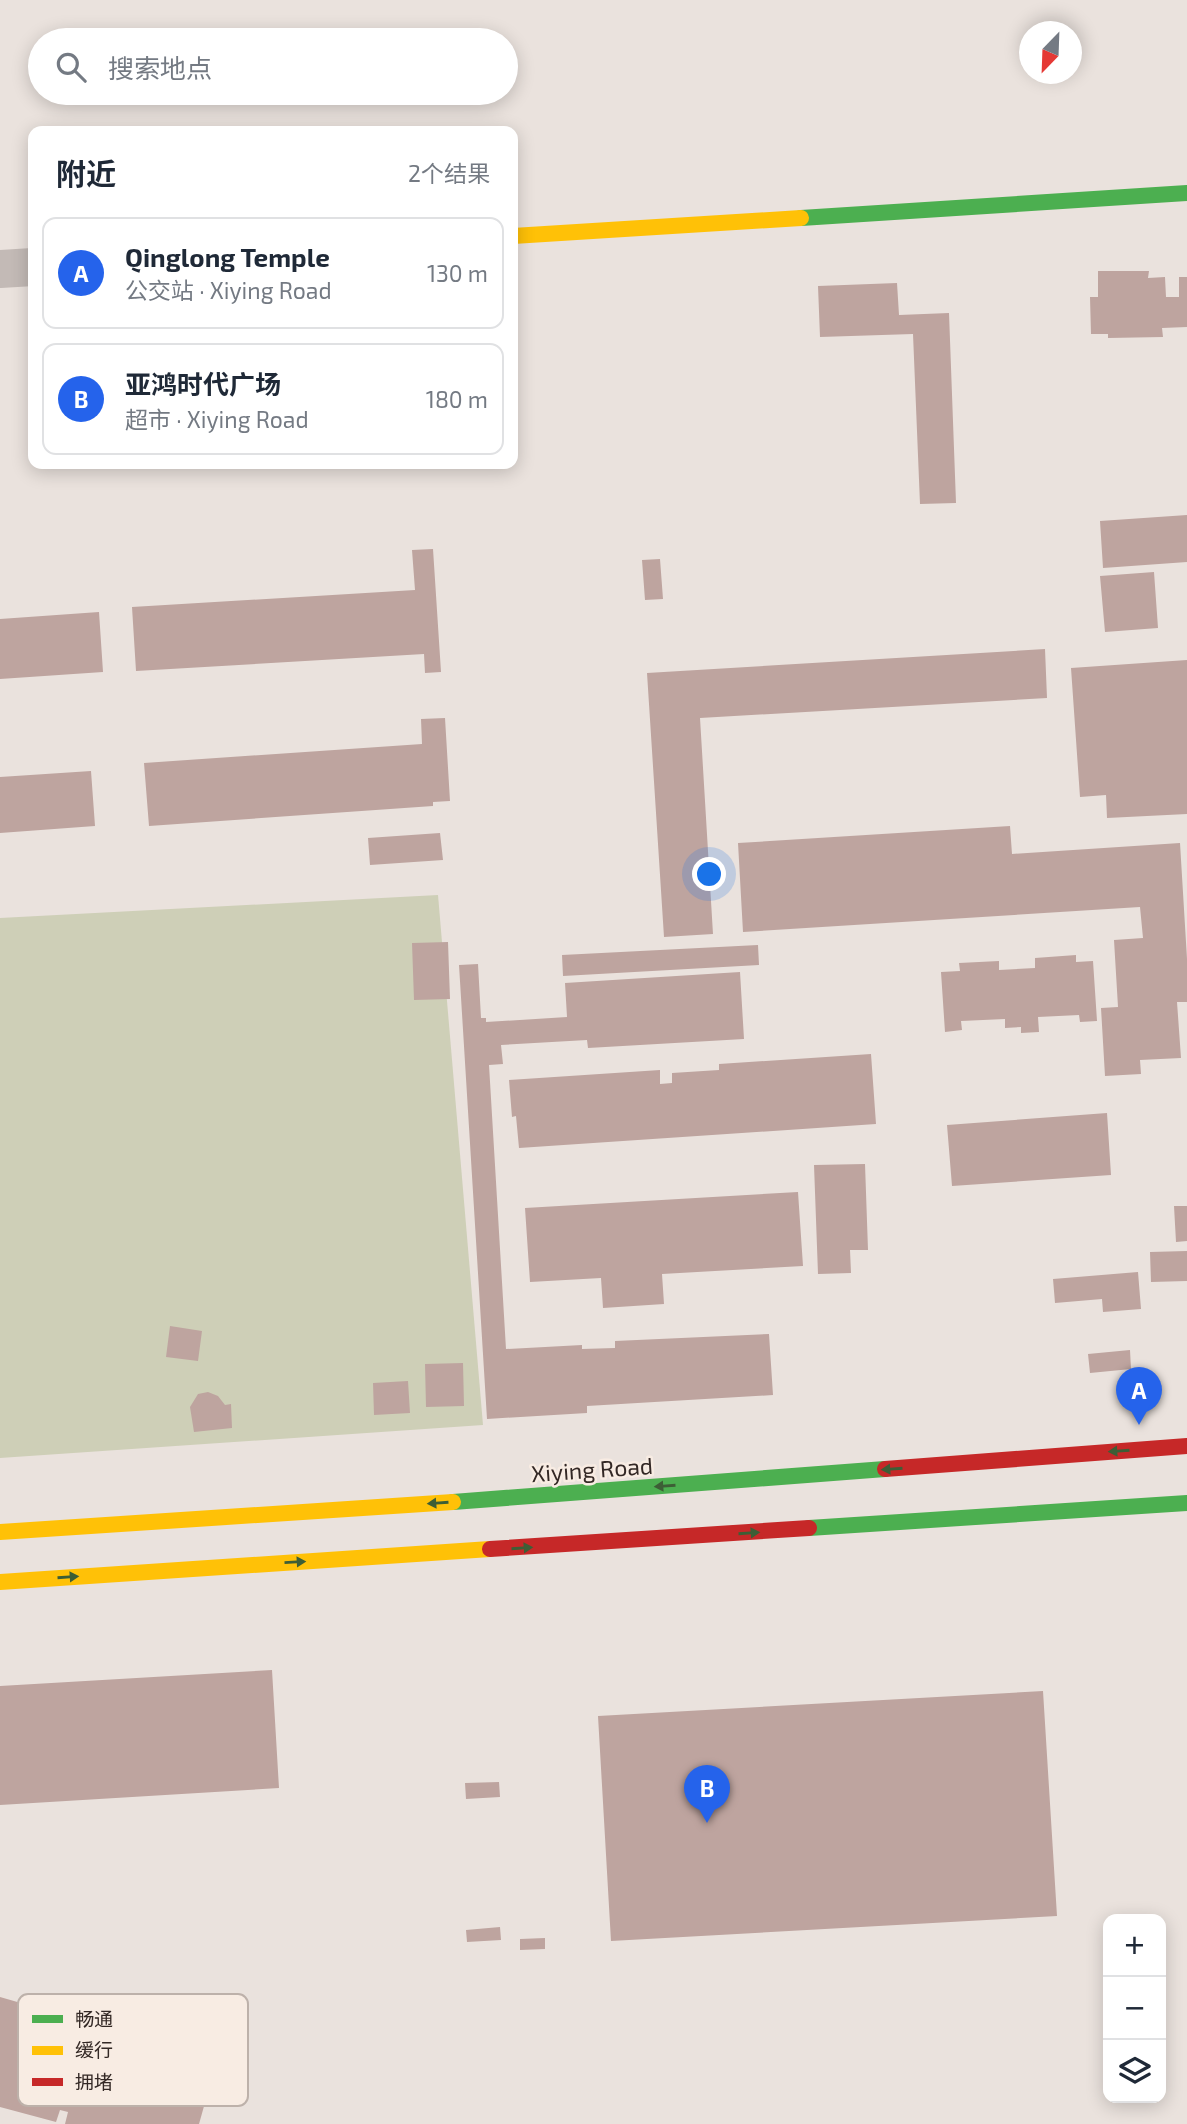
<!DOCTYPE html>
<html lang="zh">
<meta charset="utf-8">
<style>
:root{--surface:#fff;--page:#f2f2f3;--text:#1f2937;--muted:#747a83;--line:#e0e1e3;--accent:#2563eb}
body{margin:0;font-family:"Exo 2","Noto Sans SC",sans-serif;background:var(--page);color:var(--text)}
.controls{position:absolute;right:21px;bottom:21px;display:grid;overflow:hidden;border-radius:14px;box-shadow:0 4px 18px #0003}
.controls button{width:63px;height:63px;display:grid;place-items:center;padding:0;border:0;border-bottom:2px solid var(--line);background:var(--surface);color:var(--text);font:35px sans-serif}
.compass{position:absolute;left:1019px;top:21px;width:63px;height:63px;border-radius:50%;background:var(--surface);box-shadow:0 4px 18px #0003;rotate:203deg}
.you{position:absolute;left:710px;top:875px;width:24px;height:24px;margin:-18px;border:5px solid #fff;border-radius:50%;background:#1a73e8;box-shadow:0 0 0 10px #1a73e833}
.badge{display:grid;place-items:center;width:46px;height:46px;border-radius:50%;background:var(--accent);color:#fff;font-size:23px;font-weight:700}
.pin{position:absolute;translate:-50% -58px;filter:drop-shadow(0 2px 4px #0008)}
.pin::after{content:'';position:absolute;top:37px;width:24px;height:21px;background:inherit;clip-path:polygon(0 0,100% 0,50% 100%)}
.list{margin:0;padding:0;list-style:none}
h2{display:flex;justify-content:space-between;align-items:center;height:91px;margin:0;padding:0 28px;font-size:30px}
h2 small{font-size:23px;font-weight:400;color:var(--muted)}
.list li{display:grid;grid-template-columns:46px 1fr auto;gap:21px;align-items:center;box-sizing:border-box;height:112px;margin:0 14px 14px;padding:0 14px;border:2px solid var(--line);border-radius:14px}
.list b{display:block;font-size:26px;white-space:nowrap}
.list p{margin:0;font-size:23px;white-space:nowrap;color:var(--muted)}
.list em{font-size:23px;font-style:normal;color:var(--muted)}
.icon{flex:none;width:38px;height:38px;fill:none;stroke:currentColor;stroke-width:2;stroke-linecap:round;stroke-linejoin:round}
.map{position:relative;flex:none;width:1187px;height:2124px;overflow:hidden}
.search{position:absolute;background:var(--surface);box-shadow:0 4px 18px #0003;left:28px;top:28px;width:490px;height:77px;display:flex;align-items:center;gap:18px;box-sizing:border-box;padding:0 24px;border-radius:38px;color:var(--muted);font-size:26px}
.panel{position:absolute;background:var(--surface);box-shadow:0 4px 18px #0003;left:28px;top:126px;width:490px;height:343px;border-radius:14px}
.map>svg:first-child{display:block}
</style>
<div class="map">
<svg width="1187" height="2124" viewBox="0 0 1187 2124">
<rect width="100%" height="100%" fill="#eae2dd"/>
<path fill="#cecfb7" d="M 438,895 L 483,1425 L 0,1458 L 0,918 Z"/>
<path fill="#bea49f" d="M 1098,271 L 1149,271 L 1148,278 L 1165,277 L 1166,297 L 1179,297 L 1179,277 L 1187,277 L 1187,327 L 1162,328 L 1163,337 L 1108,338 L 1108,334 L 1091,334 L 1090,297 L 1098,297 Z
M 897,283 L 899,315 L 949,313 L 956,503 L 920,504 L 913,334 L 820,337 L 818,286 Z
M 1187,515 L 1187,562 L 1103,568 L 1100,521 Z
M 433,549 L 441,672 L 425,673 L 424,654 L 136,671 L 132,607 L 415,590 L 412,550 Z
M 660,559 L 663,599 L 645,600 L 642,560 Z
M 1154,572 L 1158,628 L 1105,632 L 1100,576 Z
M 99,612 L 103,672 L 0,679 L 0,619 Z
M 1045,649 L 1047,698 L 700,718 L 713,934 L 664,937 L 647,673 Z
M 1187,660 L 1187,814 L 1107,818 L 1106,795 L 1080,797 L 1071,668 Z
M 445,718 L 450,801 L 433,802 L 433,806 L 149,826 L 144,763 L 422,744 L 421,719 Z
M 91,771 L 95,826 L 0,833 L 0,777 Z
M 1010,826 L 1012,854 L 1180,843 L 1187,959 L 1187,1002 L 1177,1002 L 1181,1058 L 1140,1060 L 1141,1074 L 1105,1076 L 1101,1008 L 1118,1007 L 1114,940 L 1143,938 L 1140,907 L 743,932 L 738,843 Z
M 440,833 L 443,860 L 370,865 L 368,838 Z
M 448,942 L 450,999 L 414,1000 L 412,943 Z
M 758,945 L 759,965 L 563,976 L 562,955 Z
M 1076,955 L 1076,962 L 1093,961 L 1097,1021 L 1080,1022 L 1079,1015 L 1038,1017 L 1039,1032 L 1021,1033 L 1021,1027 L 1005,1028 L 1005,1019 L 961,1021 L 962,1030 L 945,1032 L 941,972 L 960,971 L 959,963 L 999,961 L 999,970 L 1035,968 L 1035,958 Z
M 478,964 L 481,1018 L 486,1018 L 486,1022 L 567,1017 L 565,983 L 740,972 L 744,1039 L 588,1048 L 587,1040 L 501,1045 L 503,1064 L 489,1065 L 506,1349 L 582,1345 L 582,1349 L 615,1348 L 615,1341 L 769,1334 L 773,1395 L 587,1406 L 587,1413 L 487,1419 L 459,965 Z
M 871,1054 L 876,1124 L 519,1148 L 516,1116 L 512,1117 L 509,1080 L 660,1070 L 660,1084 L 672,1083 L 672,1073 L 719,1070 L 719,1064 Z
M 1107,1113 L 1111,1175 L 952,1186 L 947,1125 Z
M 865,1164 L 868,1250 L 850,1250 L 851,1273 L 818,1274 L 814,1165 Z
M 798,1192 L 803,1266 L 662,1274 L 664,1304 L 603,1308 L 601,1278 L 530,1282 L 525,1208 Z
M 1174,1206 L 1187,1206 L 1187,1241 L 1176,1242 Z
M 1187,1251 L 1187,1281 L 1151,1282 L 1150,1252 Z
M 1138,1272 L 1141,1309 L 1103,1312 L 1102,1299 L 1055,1303 L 1053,1279 Z
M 170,1326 L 202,1331 L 198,1361 L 166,1357 Z
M 1130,1350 L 1131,1369 L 1090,1373 L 1088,1354 Z
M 463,1363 L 464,1406 L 426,1407 L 425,1364 Z
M 408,1381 L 410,1413 L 374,1415 L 373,1383 Z
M 208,1392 L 218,1396 L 225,1405 L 231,1404 L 232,1428 L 194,1432 L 190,1407 L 198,1394 Z
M 272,1670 L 279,1788 L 0,1805 L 0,1686 Z
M 1043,1691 L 1057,1916 L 611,1941 L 598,1716 Z
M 499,1782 L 500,1797 L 466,1799 L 465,1783 Z
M 500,1927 L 501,1940 L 467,1942 L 466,1930 Z
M 545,1938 L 545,1949 L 520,1950 L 520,1939 Z
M 0,1997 L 73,2018 L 60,2063 L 44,2059 L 41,2072 L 109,2090 L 112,2079 L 96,2075 L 109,2030 L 217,2060 L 199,2124 L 65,2124 L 68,2112 L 60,2110 L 56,2122 L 0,2107 Z"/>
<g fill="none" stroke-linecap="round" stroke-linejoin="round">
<path stroke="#c3bab6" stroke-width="38" d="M 0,269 L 33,267"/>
<path stroke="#4caf50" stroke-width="16" d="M 801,218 L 1187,193
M 453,1502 L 885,1469
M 809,1528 L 1187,1503"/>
<path stroke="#ffc107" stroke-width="16" d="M 513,236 L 801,218
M 0,1532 L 453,1502
M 0,1582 L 490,1549"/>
<path stroke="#c62828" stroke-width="16" d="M 885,1469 L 1187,1446
M 490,1549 L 809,1528"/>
</g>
<defs><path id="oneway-solid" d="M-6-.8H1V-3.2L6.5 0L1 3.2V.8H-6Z" transform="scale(1.75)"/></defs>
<g fill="#3d5e36">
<use href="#oneway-solid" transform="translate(1119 1451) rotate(176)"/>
<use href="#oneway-solid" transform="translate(892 1469) rotate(176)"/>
<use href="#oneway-solid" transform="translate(665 1486) rotate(176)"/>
<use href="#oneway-solid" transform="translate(438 1503) rotate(176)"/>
<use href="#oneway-solid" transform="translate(749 1533) rotate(-4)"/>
<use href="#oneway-solid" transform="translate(522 1548) rotate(-4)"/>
<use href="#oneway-solid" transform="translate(295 1562) rotate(-3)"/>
<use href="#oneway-solid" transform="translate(68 1577) rotate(-4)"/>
</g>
<g text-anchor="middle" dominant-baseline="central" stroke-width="5" stroke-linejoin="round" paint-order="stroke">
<g font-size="23" fill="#332825" stroke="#f8ece3">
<text transform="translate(592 1469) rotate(-4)">Xiying Road</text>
</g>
</g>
<rect x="18" y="1994" width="230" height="112" rx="10" fill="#f8ece3" stroke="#bdb1aa" stroke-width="2"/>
<rect x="32" y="2015" width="31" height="8" fill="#4caf50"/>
<rect x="32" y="2046" width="31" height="9" fill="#ffc107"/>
<rect x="32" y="2078" width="31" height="8" fill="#c62828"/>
<g font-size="19" fill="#332825">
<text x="75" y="2026">畅通</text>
<text x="75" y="2057">缓行</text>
<text x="75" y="2089">拥堵</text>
</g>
</svg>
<div class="controls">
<button>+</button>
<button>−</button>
<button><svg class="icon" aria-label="layers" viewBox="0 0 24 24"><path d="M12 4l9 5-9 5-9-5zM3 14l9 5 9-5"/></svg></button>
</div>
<svg class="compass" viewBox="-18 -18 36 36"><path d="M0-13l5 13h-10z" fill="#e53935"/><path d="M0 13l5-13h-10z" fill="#747a83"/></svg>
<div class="you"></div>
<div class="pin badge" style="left:1139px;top:1425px">A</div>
<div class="pin badge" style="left:707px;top:1823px">B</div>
<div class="search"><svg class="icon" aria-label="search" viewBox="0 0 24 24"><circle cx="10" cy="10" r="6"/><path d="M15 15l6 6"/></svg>搜索地点</div>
<section class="panel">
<h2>附近<small>2个结果</small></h2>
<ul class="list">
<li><span class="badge">A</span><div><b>Qinglong Temple</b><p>公交站 · Xiying Road</p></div><em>130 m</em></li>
<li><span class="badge">B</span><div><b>亚鸿时代广场</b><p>超市 · Xiying Road</p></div><em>180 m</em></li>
</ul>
</section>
</div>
